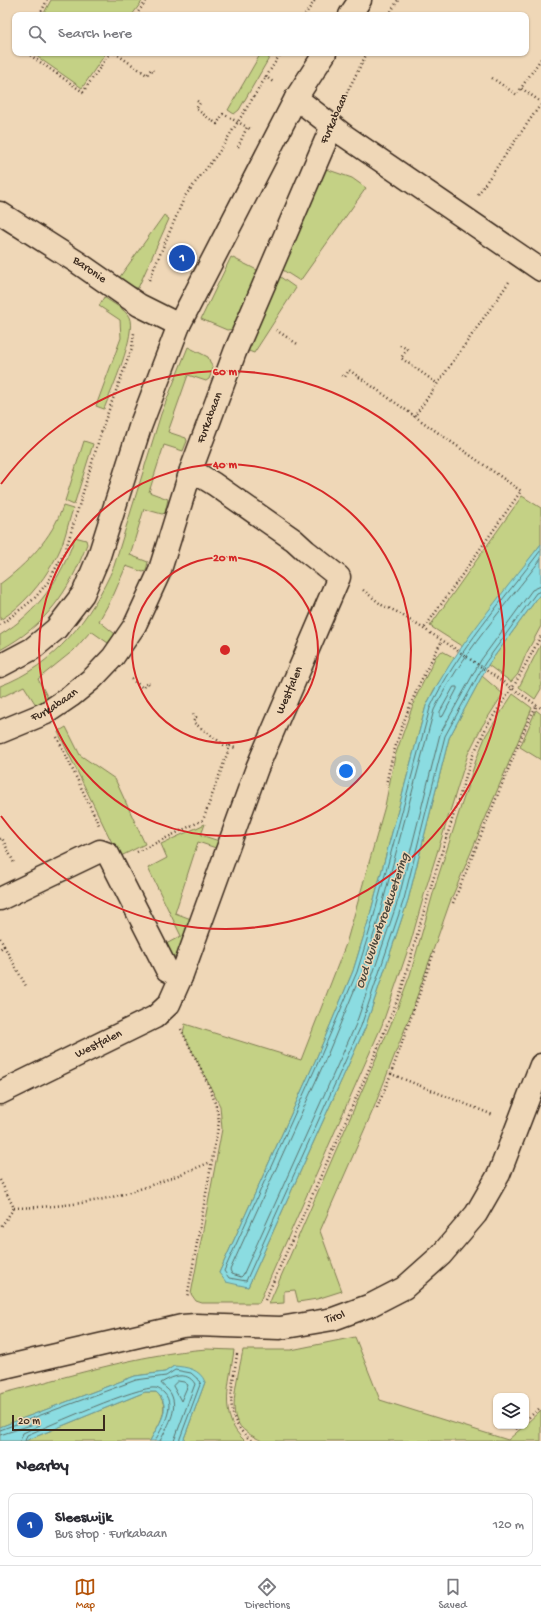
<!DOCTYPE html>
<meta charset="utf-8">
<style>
:root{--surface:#fff;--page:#f2f2f3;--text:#2b2b33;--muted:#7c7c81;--line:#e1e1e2;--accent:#b45309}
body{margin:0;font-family:"Gochi Hand",sans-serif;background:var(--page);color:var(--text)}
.controls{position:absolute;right:12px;bottom:12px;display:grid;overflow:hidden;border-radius:8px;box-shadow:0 1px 3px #0004}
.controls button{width:36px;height:36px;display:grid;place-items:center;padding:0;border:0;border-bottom:1px solid var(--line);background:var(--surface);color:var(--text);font:20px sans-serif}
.scale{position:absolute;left:12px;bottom:10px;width:93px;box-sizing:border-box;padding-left:4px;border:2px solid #3b2a1e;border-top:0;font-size:11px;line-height:14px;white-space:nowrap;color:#3b2a1e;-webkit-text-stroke:3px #efd7b7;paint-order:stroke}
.you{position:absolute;left:346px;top:771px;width:14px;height:14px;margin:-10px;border:3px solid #fff;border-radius:50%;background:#1a73e8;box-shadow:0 0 0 6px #1a73e833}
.badge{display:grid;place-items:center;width:26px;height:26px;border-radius:50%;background:var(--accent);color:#fff;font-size:13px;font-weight:700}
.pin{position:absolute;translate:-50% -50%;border:2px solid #fff;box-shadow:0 1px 4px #0006}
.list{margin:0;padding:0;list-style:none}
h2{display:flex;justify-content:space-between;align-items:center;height:52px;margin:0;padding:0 16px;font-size:17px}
h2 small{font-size:13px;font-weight:400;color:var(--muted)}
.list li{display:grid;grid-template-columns:26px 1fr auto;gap:12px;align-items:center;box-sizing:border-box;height:64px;margin:0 8px 8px;padding:0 8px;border:1px solid var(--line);border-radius:8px}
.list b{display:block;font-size:15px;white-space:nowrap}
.list p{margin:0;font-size:13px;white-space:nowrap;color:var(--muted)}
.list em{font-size:13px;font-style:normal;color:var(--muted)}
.icon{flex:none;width:22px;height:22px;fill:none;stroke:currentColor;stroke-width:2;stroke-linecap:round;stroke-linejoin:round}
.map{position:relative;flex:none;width:541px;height:1441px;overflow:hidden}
.search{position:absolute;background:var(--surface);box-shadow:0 1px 3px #0004;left:12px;right:12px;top:12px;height:44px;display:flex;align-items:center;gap:10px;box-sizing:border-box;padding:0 14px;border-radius:8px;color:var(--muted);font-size:15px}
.sheet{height:124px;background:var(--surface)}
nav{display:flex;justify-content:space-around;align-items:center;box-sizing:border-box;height:56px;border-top:1px solid var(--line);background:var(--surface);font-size:11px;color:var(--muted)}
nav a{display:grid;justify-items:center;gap:2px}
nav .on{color:var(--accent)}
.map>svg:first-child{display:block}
</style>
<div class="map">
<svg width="541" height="1441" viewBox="0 0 541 1441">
<rect width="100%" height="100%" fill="#efd7b7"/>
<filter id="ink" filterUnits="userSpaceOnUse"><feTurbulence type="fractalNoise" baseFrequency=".025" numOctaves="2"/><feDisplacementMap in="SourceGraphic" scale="8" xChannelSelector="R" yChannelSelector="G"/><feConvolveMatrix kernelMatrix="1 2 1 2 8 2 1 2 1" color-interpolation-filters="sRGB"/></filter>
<g filter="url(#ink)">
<path fill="#c4d185" stroke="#807e52" d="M 51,0 L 143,0 L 132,15 L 43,15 Z
M 32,53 L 106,53 L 82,88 Z
M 261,53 L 272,53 L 239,110 L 234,114 L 228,110 Z
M 320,167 L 352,178 L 366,188 L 300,281 L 278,267 Z
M 164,215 L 169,219 L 138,288 L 129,286 L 119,278 Z
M 231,257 L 259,271 L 234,329 L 227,330 L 201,319 Z
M 276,274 L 296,288 L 254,353 L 246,350 Z
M 104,297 C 112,303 125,309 129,317 C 137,333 111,391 104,409 L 96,406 L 121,338 L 120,320 L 99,306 Z
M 188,347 L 208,357 L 213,369 L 209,379 L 206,381 L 188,375 L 168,432 L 186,438 L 187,441 L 183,451 L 164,445 L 149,492 L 168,499 L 165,513 L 162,514 L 144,509 L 130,555 L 148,562 L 146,571 L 143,572 L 126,566 L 114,594 L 99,621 L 115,634 L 108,643 L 91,631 L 74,650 L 38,679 L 48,698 L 36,705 L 24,686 L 0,698 L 0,686 C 54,666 92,617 114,566 L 161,414 Z
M 84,441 L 93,444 L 74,505 L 65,501 Z
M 522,496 L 541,508 L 541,544 L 463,647 L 430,626 Z
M 63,506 L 73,509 C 67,526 64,546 54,561 C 42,583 22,607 0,620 L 0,584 C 27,564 52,538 63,506 Z
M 75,537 L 86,540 L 87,544 C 69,592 46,625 0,650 L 0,635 C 38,612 61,579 75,537 Z
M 541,593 L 541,626 L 526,654 L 518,674 L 511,682 L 488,665 Z
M 541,644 L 541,689 L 535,699 L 519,687 Z
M 442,651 L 455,658 L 434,690 L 426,706 L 368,922 L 353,971 L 316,1059 L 219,1273 L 248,1287 L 365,1028 L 408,900 L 449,738 L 482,676 L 503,694 L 481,728 L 468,754 L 426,888 L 411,941 L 382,1025 L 259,1303 L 202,1303 L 196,1301 L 191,1294 L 222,1129 L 220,1106 L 183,1033 L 185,1024 L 301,1060 L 346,944 L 385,806 L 395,756 L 415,699 L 436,656 Z
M 513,694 L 532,708 L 450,902 L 410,1016 L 373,1110 L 320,1231 L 342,1291 L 317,1299 L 298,1302 L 295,1290 L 284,1291 L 284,1303 L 269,1304 L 394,1017 L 410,975 L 436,883 L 476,760 L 486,735 Z
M 536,710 L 541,714 L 541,760 L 520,747 Z
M 66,727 L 80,755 L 115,779 L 145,844 L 119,857 L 58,732 Z
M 205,824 L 201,835 L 219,841 L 216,848 L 198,842 L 175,913 L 191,919 L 179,958 L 166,953 L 166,944 L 181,936 L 148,868 L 167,858 L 161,844 Z
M 355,1337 L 380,1400 L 508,1440 L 524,1426 L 526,1426 L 526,1424 L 541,1410 L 541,1441 L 262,1441 C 252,1436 240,1430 236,1419 C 230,1403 240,1367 243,1350 L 291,1350 Z
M 207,1349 L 234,1350 C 230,1382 217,1416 245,1441 L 183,1441 L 205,1382 L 174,1366 L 165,1372 L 135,1376 L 0,1427 L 0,1394 C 68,1377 138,1354 207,1349 Z
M 145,1392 L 156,1392 C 173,1407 158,1425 150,1441 L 25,1441 Z"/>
<path fill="#8bdce1" stroke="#6b9593" d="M 541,544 L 541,593 L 488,665 L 449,738 L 408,900 L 365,1028 L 248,1287 L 226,1282 L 219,1273 L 316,1059 L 353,971 L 368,922 L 426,706 C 453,651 503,593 541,544 Z
M 174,1366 C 187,1367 200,1369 205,1382 L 183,1441 L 150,1441 C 158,1425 174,1407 156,1392 L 145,1392 L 25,1441 L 0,1441 L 0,1427 L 135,1376 L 165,1372 Z"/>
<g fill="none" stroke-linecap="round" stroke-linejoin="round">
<path stroke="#5b716c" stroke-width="1" d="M 541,550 C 504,599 456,653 430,708 L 372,923 L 357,972 L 319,1060 L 224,1271 L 229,1278 L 246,1281 L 361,1026 L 404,899 L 445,736 L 485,663 L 536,593 L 541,591
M 541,559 C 505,606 460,656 434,710 L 377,924 L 361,974 L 324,1063 L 230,1270 L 232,1274 L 241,1277 L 243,1275 L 356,1024 L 399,897 L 440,734 L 481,660 L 532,590 L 541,586
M 454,687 L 457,687 L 457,689 L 443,716 L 440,717 L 440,712 Z
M 178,1381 L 184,1382 L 188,1385 L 181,1401 L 173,1386 Z
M 0,1430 L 136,1380 L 166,1376 L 175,1370 L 191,1373 L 201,1382 L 179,1441
M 0,1435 L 40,1422 L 40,1425 L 23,1433 L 20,1441
M 25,1441 L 27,1435 C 49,1426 139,1385 156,1388 C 159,1389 162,1391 164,1393 C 177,1406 161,1429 155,1441
M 160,1441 C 167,1427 179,1410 171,1394 C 169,1389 163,1387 161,1383 C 171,1377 187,1370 195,1384 L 174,1441"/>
<g stroke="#3b2a1e" stroke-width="25">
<g id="street">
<path d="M 296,98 L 345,136 L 541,270"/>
<path id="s1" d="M 0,213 L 77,262 L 139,305 L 179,325"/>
<path id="s2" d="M 0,732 L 46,713 L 71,696 L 93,678 L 113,657 L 135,625 L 159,573 L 191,470 L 235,352 L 332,126"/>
<path d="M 0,899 L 100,851 L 108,854 L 167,970 L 181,977"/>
<path id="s3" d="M 0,1093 L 155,1017 L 169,1004 L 181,977 L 257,768 L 339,577 L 306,551 L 294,540 L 214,484 L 191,470"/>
<path id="s4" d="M 0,1368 L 182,1326 L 196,1325 L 280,1328 L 333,1319 L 371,1305 L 404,1288 L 441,1255 L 476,1214 L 499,1174 L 541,1065"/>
</g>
</g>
<g stroke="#3b2a1e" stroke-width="25">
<path id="secondary" d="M 350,15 L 360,0
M 0,666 L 32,649 L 56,629 L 83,594 L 99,556 L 140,427 L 179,325 L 296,98 L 325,53"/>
</g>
<path stroke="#3b2a1e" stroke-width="2.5" stroke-dasharray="1 3" stroke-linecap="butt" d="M 40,15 L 47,0
M 136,15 L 147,0
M 305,15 L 315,0
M 389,15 L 398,0
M 27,53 L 83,92 L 110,53
M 115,53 L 147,75 L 151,69 L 153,71
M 541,59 L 521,88 L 541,102
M 265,76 L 273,82
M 492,78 L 517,95 L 521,88
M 343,100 L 367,53
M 197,101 L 200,103 L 196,109 L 217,124 L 223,114 L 247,127
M 238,147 L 247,127 L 250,129
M 478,194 L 541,104
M 149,280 L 185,196 L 219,152 L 281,53
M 276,330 L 299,345
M 400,345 L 407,349 L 401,358 L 438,384
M 342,375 L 345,377 L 349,370 L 521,491 L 423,630
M 414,417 L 509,282
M 363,590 L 382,605 L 397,612 L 448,644 L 541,708
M 0,625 L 34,599 L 48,582 L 65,552 L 104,423 L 132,348 L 134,333
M 131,679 L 143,688 L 147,682 L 150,685
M 193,714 L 196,717 L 193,722 L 224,745 L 230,746
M 57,737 L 99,825
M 386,785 C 396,734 416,686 442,641
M 0,839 L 2,838 L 14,863
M 137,852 L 203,820 L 230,746 L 235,748
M 453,903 L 529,719 L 537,705
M 0,938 L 4,946 L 0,949
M 4,946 L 26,986
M 181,1029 C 194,1057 216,1092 219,1122 L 187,1298
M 391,1074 L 434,952
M 377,1108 L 391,1074 L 493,1115
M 0,1180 L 14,1208 L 0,1228
M 14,1208 C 47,1207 80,1205 112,1197 C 147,1188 179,1175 211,1162
M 265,1300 L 369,1069 L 401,991 L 432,883 L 472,757 L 488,724 L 515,684 L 541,636
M 237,1354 C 233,1387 221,1418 252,1441
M 526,1420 L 541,1407
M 516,1429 L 519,1426"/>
<use href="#street" stroke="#efd7b7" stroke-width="22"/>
<use href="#secondary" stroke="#efd7b7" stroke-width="22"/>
</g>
</g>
<g fill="none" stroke="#d62828" stroke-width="2">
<circle cx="225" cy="650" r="93"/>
<circle cx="225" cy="650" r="186"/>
<path d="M1 484A279 279 0 1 1 1 816"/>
</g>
<g text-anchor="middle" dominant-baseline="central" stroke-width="3" stroke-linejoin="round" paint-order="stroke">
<g font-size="12" fill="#3b2a1e" stroke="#efd7b7">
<text transform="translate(335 119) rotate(-66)">Furkabaan</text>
<text stroke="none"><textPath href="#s1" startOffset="106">Baronie</textPath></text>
<text stroke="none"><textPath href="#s2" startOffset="397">Furkabaan</textPath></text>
<text stroke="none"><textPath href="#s3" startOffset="528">Westfalen</textPath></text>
<text stroke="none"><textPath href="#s2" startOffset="61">Furkabaan</textPath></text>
<text stroke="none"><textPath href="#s3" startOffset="110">Westfalen</textPath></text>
<text stroke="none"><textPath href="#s4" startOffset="341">Tirol</textPath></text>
</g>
<g font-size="13" font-style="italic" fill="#47453b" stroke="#efd7b7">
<text transform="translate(383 921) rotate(-71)">Oud Wulverbroekwetering</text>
</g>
</g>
<circle cx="225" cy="650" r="6" fill="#d62828" stroke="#efd7b7" stroke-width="2"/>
<g font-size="12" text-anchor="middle" font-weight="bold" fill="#d62828" stroke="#efd7b7" stroke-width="3" stroke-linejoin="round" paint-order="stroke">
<text x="225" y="375">60 m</text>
<text x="225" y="468">40 m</text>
<text x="225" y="561">20 m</text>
</g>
</svg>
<div class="controls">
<button><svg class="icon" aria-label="layers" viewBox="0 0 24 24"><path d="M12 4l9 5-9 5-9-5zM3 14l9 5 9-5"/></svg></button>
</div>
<div class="scale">20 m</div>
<div class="you"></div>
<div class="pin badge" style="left:182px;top:258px;background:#1a4fb4">1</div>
<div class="search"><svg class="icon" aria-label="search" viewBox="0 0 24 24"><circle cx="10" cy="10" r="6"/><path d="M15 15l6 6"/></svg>Search here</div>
</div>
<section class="sheet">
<h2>Nearby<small></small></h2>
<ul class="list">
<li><span class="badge" style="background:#1a4fb4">1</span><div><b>Sleeswijk</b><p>Bus stop · Furkabaan</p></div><em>120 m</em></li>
</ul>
</section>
<nav>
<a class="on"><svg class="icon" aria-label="map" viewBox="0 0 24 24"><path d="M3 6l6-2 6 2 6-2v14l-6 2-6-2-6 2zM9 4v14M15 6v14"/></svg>Map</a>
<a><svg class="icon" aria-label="directions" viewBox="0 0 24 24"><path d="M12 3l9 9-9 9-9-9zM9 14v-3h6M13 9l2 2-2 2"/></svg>Directions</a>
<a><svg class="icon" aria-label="saved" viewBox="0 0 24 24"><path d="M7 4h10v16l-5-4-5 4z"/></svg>Saved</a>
</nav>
